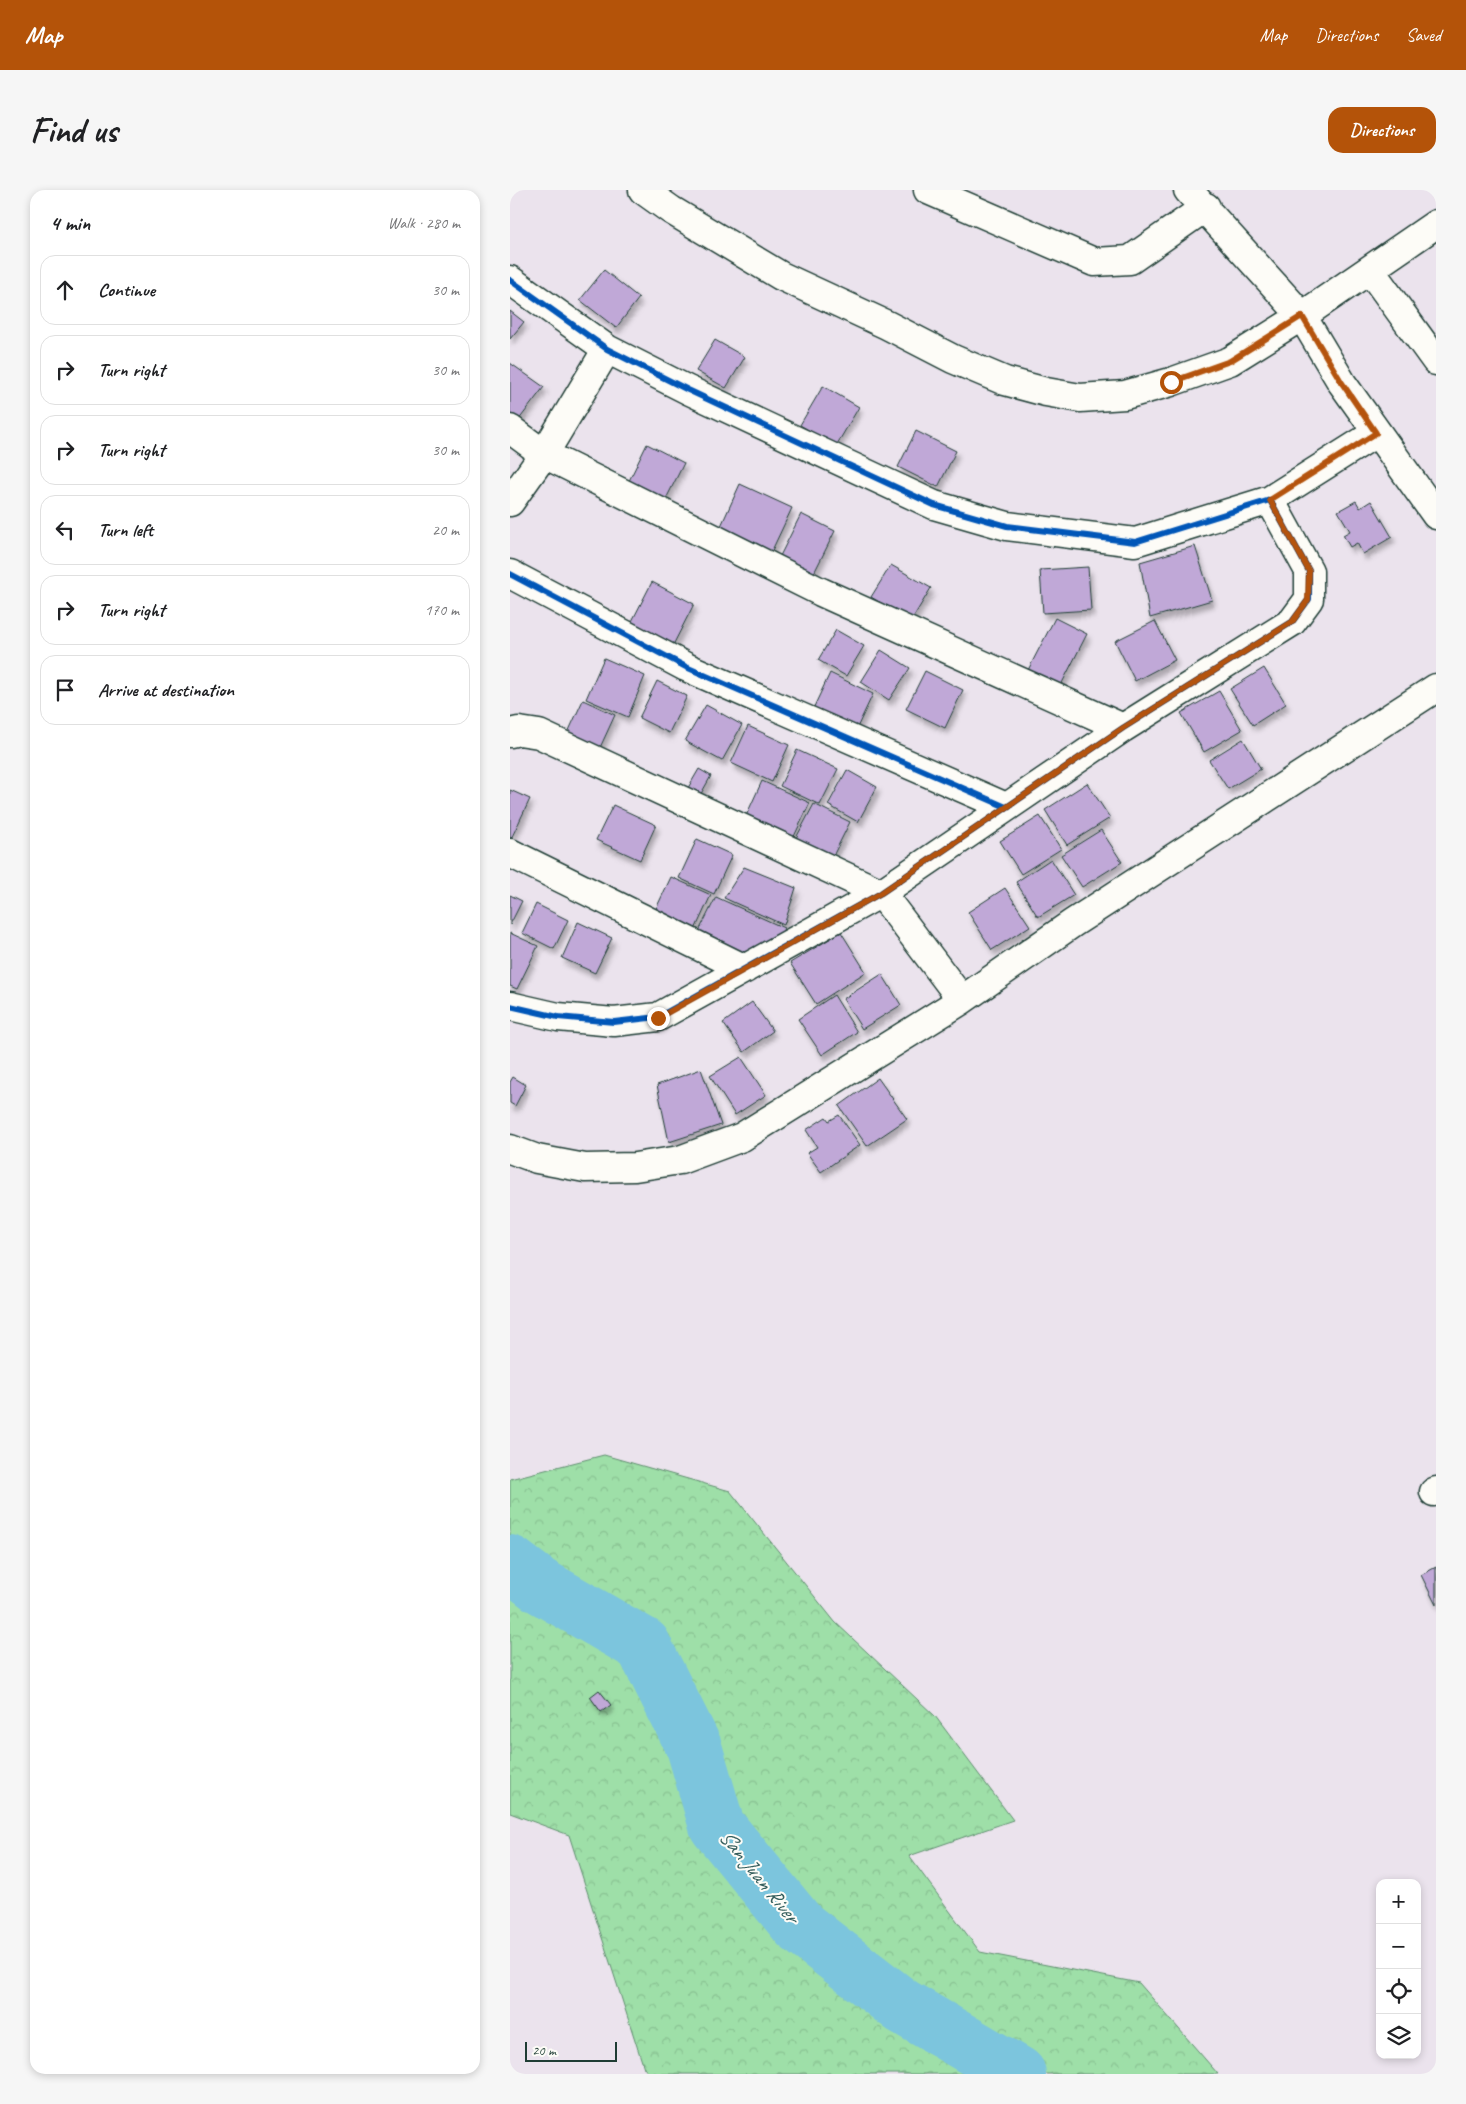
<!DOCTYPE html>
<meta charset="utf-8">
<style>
:root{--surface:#fff;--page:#f6f6f6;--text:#202124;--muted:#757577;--line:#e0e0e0;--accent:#b45309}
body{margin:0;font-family:Caveat,sans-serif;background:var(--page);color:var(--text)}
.controls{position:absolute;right:15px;bottom:15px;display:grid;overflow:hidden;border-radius:10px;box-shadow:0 2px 8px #0003}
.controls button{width:45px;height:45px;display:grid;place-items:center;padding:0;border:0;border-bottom:1px solid var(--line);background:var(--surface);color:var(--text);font:25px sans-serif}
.scale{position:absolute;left:15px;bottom:12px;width:92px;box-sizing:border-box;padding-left:5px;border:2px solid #1f3d34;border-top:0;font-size:14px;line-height:18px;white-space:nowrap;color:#1f3d34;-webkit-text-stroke:4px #fdfcf7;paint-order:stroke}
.stop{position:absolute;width:15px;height:15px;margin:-11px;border:4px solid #b45309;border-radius:50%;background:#fff}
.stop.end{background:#b45309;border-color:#fff;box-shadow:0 1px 5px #0008}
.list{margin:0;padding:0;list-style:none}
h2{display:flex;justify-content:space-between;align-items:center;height:65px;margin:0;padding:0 20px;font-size:21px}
h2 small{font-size:16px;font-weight:400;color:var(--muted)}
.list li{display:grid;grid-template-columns:32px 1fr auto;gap:15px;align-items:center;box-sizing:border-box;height:70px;margin:0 10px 10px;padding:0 10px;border:1px solid var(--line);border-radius:15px}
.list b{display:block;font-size:19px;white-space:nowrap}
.list em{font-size:16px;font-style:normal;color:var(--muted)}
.icon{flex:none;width:28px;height:28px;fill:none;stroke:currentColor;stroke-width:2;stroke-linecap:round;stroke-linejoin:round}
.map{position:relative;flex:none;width:926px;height:1884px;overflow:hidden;border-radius:15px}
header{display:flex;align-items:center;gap:30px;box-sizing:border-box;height:70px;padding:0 25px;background:var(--accent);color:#fff}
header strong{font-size:24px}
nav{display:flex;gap:28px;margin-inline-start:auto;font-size:18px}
.intro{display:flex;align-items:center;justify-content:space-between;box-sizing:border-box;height:120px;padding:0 30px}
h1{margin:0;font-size:35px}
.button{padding:12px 22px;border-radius:15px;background:var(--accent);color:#fff;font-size:18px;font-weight:700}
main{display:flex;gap:30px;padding:0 30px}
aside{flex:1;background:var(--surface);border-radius:15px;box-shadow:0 2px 8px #0003}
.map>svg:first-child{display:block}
</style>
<header>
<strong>Map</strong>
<nav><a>Map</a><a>Directions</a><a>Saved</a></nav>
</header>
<div class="intro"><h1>Find us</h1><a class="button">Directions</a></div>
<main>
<aside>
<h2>4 min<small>Walk · 280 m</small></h2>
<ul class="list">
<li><svg class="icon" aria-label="ahead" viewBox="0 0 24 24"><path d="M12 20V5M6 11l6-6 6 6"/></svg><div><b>Continue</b></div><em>30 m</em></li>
<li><svg class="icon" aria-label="right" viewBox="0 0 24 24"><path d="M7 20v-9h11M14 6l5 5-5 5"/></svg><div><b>Turn right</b></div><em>30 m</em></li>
<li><svg class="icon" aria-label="right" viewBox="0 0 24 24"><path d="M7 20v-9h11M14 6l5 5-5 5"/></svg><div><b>Turn right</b></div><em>30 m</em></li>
<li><svg class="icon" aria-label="left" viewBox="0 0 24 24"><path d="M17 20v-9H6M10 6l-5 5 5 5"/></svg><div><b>Turn left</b></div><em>20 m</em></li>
<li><svg class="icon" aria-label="right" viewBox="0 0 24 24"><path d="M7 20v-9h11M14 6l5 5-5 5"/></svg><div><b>Turn right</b></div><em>170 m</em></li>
<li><svg class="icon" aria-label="arrive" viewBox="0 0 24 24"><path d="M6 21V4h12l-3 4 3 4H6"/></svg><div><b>Arrive at destination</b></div></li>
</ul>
</aside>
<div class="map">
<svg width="926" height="1884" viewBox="0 0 926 1884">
<defs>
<pattern id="forest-crowns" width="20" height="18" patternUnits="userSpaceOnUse" patternTransform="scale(1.25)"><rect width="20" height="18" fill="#9edfa8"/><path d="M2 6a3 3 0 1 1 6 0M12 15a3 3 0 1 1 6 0" fill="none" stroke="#88c091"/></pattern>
<filter id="shadow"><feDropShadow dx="3" dy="5.5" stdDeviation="2.5" flood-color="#0004"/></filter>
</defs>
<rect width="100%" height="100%" fill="#ebe3ed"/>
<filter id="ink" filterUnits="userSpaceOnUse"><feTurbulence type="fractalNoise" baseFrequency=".02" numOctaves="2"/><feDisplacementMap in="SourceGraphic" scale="10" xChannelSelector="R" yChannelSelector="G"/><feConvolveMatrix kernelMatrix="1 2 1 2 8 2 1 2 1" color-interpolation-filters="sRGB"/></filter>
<g filter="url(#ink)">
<path fill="url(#forest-crowns)" stroke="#5e8e6e" d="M 94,1265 L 220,1301 L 325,1432 L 425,1526 L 503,1630 L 399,1666 L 470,1762 L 629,1793 L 708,1884 L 139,1884 L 134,1878 L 59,1645 L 0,1623 L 0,1289 Z"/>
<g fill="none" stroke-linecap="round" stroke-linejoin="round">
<path stroke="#7cc5dd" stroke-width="56" d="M 0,1373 L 29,1395 L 133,1455 L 184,1557 L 207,1636 L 289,1736 L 392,1816 L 508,1884"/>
</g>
<path fill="#c0a8d7" stroke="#1f3d34" filter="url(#shadow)" d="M 94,80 L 129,108 L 106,138 L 70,110 Z
M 0,121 L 14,132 L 0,149 Z
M 205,150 L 235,167 L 216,198 L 186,181 Z
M 0,173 L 34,197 L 8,231 L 0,225 Z
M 313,196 L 349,217 L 326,256 L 290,235 Z
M 406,241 L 446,261 L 428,297 L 388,277 Z
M 137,254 L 174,273 L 153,315 L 116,297 Z
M 230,294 L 282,318 L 257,371 L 206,347 Z
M 846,311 L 850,318 L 861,311 L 882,347 L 853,364 L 847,353 L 840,357 L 833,345 L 840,341 L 828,321 Z
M 291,324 L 325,341 L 300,391 L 266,374 Z
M 685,356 L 702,410 L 640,428 L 630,372 Z
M 381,375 L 421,398 L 401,431 L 361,407 Z
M 578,377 L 581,420 L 533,423 L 530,380 Z
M 142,392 L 184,414 L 159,463 L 117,441 Z
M 545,428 L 577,444 L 549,499 L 517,482 Z
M 645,431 L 665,470 L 625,491 L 605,451 Z
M 326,440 L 354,456 L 336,486 L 308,470 Z
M 371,460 L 400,478 L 379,510 L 351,492 Z
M 94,468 L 135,486 L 118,527 L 76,509 Z
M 754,478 L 776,514 L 743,535 L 720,499 Z
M 415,481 L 453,500 L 435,538 L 396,519 Z
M 320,483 L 363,504 L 344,544 L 301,523 Z
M 147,491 L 177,506 L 159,543 L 129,528 Z
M 709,501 L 732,540 L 694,562 L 671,523 Z
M 73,510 L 105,525 L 88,562 L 56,547 Z
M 196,515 L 232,535 L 212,571 L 175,551 Z
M 238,536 L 279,555 L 262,592 L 221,573 Z
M 733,549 L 751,579 L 718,599 L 699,570 Z
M 287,560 L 328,579 L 310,615 L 270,596 Z
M 189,579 L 201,586 L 188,609 L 175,603 Z
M 337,580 L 367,597 L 348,632 L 318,615 Z
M 252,591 L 300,613 L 278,659 L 231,637 Z
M 577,593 L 600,628 L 557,655 L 535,620 Z
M 0,600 L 20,609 L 0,651 Z
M 304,614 L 340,632 L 323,666 L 286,648 Z
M 103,615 L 146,635 L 130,670 L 86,650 Z
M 530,626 L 551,659 L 511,684 L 490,651 Z
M 591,640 L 612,672 L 572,697 L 551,665 Z
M 187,649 L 222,665 L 204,704 L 169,688 Z
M 541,669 L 564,705 L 528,727 L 506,692 Z
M 234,677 L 286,698 L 274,735 L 214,708 Z
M 161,687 L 201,705 L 183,744 L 143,725 Z
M 495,698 L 520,736 L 482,760 L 458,722 Z
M 0,705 L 12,711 L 0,735 Z
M 206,707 L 274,738 L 269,749 L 230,772 L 184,751 Z
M 26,714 L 58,730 L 44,759 L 12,743 Z
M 68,732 L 102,748 L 85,783 L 52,768 Z
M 331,742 L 356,782 L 306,814 L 280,773 Z
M 0,743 L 28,756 L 7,799 L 0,796 Z
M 372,784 L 391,815 L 352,839 L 333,809 Z
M 324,805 L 347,842 L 312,865 L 288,829 Z
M 242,812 L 263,841 L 234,862 L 213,833 Z
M 231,867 L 256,905 L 225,925 L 200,886 Z
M 191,879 L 211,935 L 159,952 L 147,895 Z
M 3,887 L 16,895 L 5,916 L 0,913 L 0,892 Z
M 368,888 L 397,929 L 357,956 L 329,916 Z
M 329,925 L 350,955 L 311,982 L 297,963 L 307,957 L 296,940 L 316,927 L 319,931 Z
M 926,1377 L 926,1415 L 911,1385 Z
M 89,1500 L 101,1515 L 91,1522 L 80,1507 Z"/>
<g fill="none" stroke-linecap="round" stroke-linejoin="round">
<g stroke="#1f3d34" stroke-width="31">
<path id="minor" d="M 133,0 L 161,20 L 271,86 L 377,135 L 443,169 L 495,191 L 536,202 L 570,208 L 615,205 L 661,192 L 720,171 L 792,126 L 926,34
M 418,0 L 584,72 L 620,70 L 696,17
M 678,0 L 792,126 L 832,193 L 926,325
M 860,80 L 926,171
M 0,90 L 97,159 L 178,200 L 424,315 L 497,336 L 625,352 L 760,310 L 799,381 L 799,409 L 782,432 L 613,538 L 371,703 L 148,827 L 104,832 L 48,827 L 0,816
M 0,239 L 34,264 L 311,402 L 613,538
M 760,310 L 866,243
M 0,312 L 34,264 L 97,159
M 0,384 L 176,477 L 496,617
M 0,543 L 9,541 L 29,544 L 371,703 L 452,810
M 0,663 L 235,779
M 0,959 L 27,969 L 75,978 L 125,977 L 170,970 L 232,947 L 452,810 L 563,733 L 926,498
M 924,1302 L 926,1301"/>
</g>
<use href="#minor" stroke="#fdfcf7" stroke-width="28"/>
<g stroke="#fdfcf7" stroke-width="9">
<path id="cycleway" d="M 0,90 L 97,159 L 178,200 L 424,315 L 497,336 L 625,352 L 760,310 L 799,381 L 799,409 L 782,432 L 613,538 L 371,703 L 148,827 L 104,832 L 48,827 L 0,816
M 0,384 L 176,477 L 496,617"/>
</g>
<use href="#cycleway" stroke="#0057b8" stroke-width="6"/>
</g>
</g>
<g fill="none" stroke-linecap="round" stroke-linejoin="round" filter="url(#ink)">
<path stroke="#b45309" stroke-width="6" d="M 148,828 L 371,703 L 613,538 L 782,432 L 798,410 L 799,381 L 760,310 L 866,243 L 832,193 L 792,126 L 720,171 L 661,192"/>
</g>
<g text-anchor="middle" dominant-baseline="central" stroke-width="4" stroke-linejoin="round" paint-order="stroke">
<g font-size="22" font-style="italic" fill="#365f5e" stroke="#fdfcf7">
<text transform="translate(249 1686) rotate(51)">San Juan River</text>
</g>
</g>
</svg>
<div class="controls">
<button>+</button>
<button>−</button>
<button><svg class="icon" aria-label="locate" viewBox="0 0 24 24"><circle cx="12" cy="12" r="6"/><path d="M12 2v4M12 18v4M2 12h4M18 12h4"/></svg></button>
<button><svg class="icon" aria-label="layers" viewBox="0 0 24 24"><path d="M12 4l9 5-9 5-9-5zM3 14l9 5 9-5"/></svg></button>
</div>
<div class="scale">20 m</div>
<div class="stop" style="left:661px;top:192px"></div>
<div class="stop end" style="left:148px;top:828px"></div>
</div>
</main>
